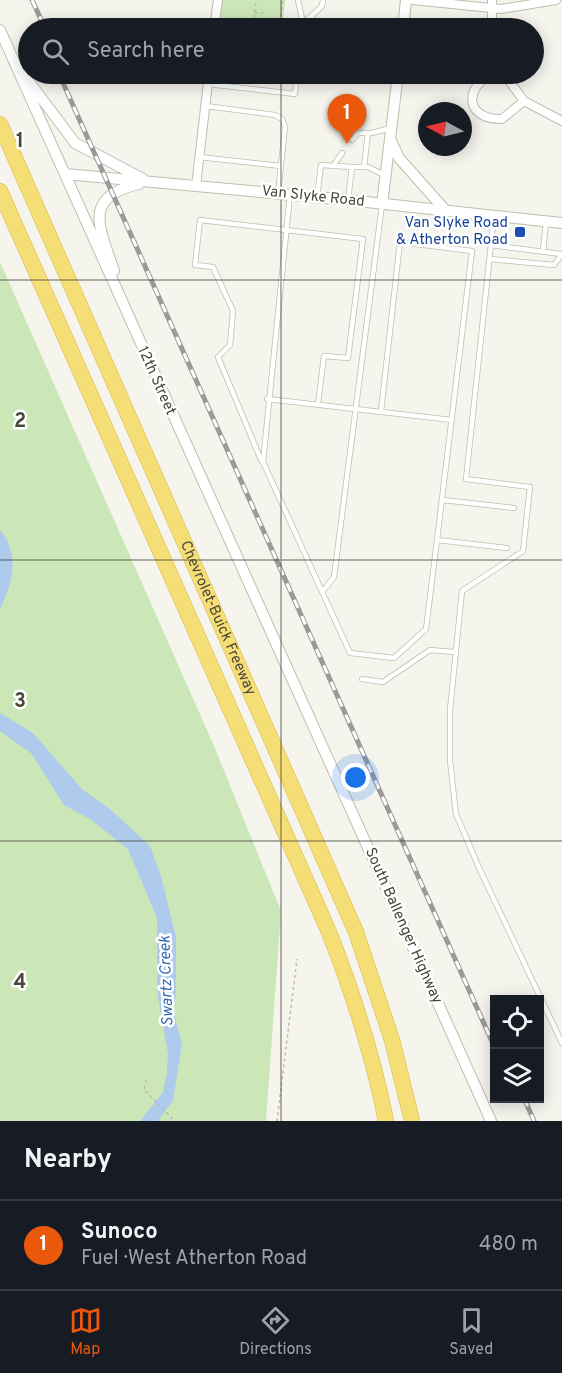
<!DOCTYPE html>
<meta charset="utf-8">
<style>
:root{--surface:#171b24;--page:#20242c;--text:#f1f3f6;--muted:#9ea1a6;--line:#363941;--accent:#ea580c}
body{margin:0;font-family:Overpass,sans-serif;background:var(--page);color:var(--text)}
.controls{position:absolute;right:18px;bottom:18px;display:grid;overflow:hidden;border-radius:0px;box-shadow:0 3px 15px #0003}
.controls button{width:54px;height:54px;display:grid;place-items:center;padding:0;border:0;border-bottom:2px solid var(--line);background:var(--surface);color:var(--text);font:30px sans-serif}
.compass{position:absolute;left:418px;top:102px;width:54px;height:54px;border-radius:50%;background:var(--surface);box-shadow:0 3px 15px #0003;rotate:277deg}
.you{position:absolute;left:356px;top:778px;width:21px;height:21px;margin:-15px;border:4px solid #fff;border-radius:50%;background:#1a73e8;box-shadow:0 0 0 9px #1a73e833}
.badge{display:grid;place-items:center;width:39px;height:39px;border-radius:50%;background:var(--accent);color:#fff;font-size:20px;font-weight:700}
.pin{position:absolute;translate:-50% -50px;filter:drop-shadow(0 2px 3px #0008)}
.pin::after{content:'';position:absolute;top:32px;width:21px;height:18px;background:inherit;clip-path:polygon(0 0,100% 0,50% 100%)}
.list{margin:0;padding:0;list-style:none}
h2{display:flex;justify-content:space-between;align-items:center;height:78px;margin:0;padding:0 24px;font-size:26px}
h2 small{font-size:20px;font-weight:400;color:var(--muted)}
.list li{display:grid;grid-template-columns:39px 1fr auto;gap:18px;align-items:center;box-sizing:border-box;height:90px;padding:0 24px;border-top:2px solid var(--line)}
.list b{display:block;font-size:22px;white-space:nowrap}
.list p{margin:0;font-size:20px;white-space:nowrap;color:var(--muted)}
.list em{font-size:20px;font-style:normal;color:var(--muted)}
.icon{flex:none;width:33px;height:33px;fill:none;stroke:currentColor;stroke-width:2;stroke-linecap:round;stroke-linejoin:round}
.map{position:relative;flex:none;width:562px;height:1121px;overflow:hidden}
.search{position:absolute;background:var(--surface);box-shadow:0 3px 15px #0003;left:18px;right:18px;top:18px;height:66px;display:flex;align-items:center;gap:15px;box-sizing:border-box;padding:0 21px;border-radius:33px;color:var(--muted);font-size:22px}
.sheet{height:168px;background:var(--surface)}
nav{display:flex;justify-content:space-around;align-items:center;box-sizing:border-box;height:84px;border-top:2px solid var(--line);background:var(--surface);font-size:16px;color:var(--muted)}
nav a{display:grid;justify-items:center;gap:3px}
nav .on{color:var(--accent)}
.map>svg:first-child{display:block}
</style>
<div class="map">
<svg width="562" height="1121" viewBox="0 0 562 1121">
<rect width="100%" height="100%" fill="#f5f4ed"/>
<path fill="#cbe7b8" d="M 222,0 L 285,0 L 282,28 L 219,28 Z
M 214,74 L 277,74 L 276,81 Z
M 0,262 L 214,746 L 281,911 L 266,1121 L 0,1121 Z"/>
<path fill="#aecaed" d="M 0,530 C 20,554 13,582 0,609 Z
M 0,713 L 33,733 L 83,790 L 110,809 L 150,846 L 161,876 L 176,937 L 176,995 L 173,1009 L 182,1044 L 173,1100 L 158,1121 L 140,1121 L 163,1092 L 167,1072 L 168,1054 L 157,991 L 157,918 L 128,849 L 90,819 L 64,805 L 32,754 L 0,731 Z"/>
<g fill="none" stroke-linecap="round" stroke-linejoin="round">
<g stroke="#c1bdaf" stroke-width="6">
<path id="service" d="M 298,0 L 304,28
M 304,23 L 322,6 L 323,0
M 208,84 L 295,94 L 297,74
M 206,106 L 275,115 L 282,119 L 285,127 L 278,194
M 352,140 L 358,133 L 372,133 L 391,128
M 199,157 L 281,166
M 333,166 L 342,153
M 352,167 L 368,167 L 384,175
M 364,167 L 368,133
M 290,195 L 263,462 L 350,653 L 394,658 L 426,629 L 437,540 L 507,548
M 317,197 L 321,165 L 352,167 L 348,200
M 494,216 L 466,479 L 530,487 L 523,551 L 462,591 L 450,710 L 450,761 L 456,814 L 480,870 L 562,1043
M 491,245 L 561,254
M 543,251 L 546,222
M 490,259 L 554,265 L 562,254
M 267,399 L 452,420
M 381,411 L 400,242 L 472,251 L 437,540
M 261,460 L 218,357 L 230,345 L 233,311 L 213,267 L 195,265 L 200,220 L 363,239 L 348,358 L 324,356 L 318,404
M 443,500 L 514,508
M 323,591 L 334,577 L 382,205
M 362,679 L 383,682 L 430,650 L 454,652"/>
</g>
<g stroke="#c1bdaf" stroke-width="10">
<path id="minor" d="M 412,0 L 501,9 L 556,0
M 492,0 L 492,28
M 214,28 L 218,0
M 493,74 C 463,87 465,120 502,119 L 524,101
M 504,74 L 524,101 L 562,121
M 196,186 L 209,74"/>
</g>
<g stroke="#c1bdaf" stroke-width="12">
<path id="tertiary" d="M 403,28 L 406,0
M 0,30 L 491,1121
M 24,75 L 75,143 L 143,179
M 390,139 L 399,158 L 446,211
M 65,174 L 348,200 L 562,223
M 382,204 L 398,74
M 114,271 C 100,228 81,197 139,184"/>
</g>
<g stroke="#d6b546" stroke-width="16">
<g id="motorway">
<path id="s1" d="M 0,124 L 356,932 L 392,1040 L 412,1121"/>
<path d="M 0,191 L 329,932 C 353,993 373,1056 386,1121"/>
</g>
</g>
<path stroke="#c2bba1" stroke-width="1.5" stroke-dasharray="3 3" stroke-linecap="butt" d="M 255,13 L 263,13
M 254,18 L 256,0
M250 23a4 4 0 1 1 8 0a4 4 0 1 1-8 0Z
M 279,28 L 283,0
M 232,74 L 274,79 L 274,74
M 146,1080 L 144,1090 L 172,1118 L 170,1121
M 277,1121 L 297,959"/>
<use href="#service" stroke="#fff" stroke-width="4.5"/>
<use href="#minor" stroke="#fff" stroke-width="8"/>
<use href="#tertiary" stroke="#fff" stroke-width="10"/>
<use href="#motorway" stroke="#f6de77" stroke-width="15"/>
<g stroke="#9a9a9a" stroke-width="5">
<path id="rail" d="M 32,0 L 45,28
M 59,74 L 494,1046
M 524,1098 L 534,1121"/>
</g>
<use href="#rail" stroke="#fff" stroke-width="3" stroke-dasharray="9" stroke-linecap="butt"/>
</g>
<path fill="none" stroke="#4a463a" stroke-width="1.5" stroke-opacity="0.55" d="M 281,0 L 281,28M 281,74 L 281,1121M 0,280 L 562,280M 0,560 L 562,560M 0,841 L 562,841"/>
<rect fill="#1a4fb4" stroke="#fff" stroke-width="2" x="514" y="226" width="12" height="12" rx="3"/>
<g text-anchor="middle" dominant-baseline="central" stroke-width="5" stroke-linejoin="round" paint-order="stroke">
<g font-size="15" fill="#4a463a" stroke="#fff">
<text transform="translate(313 197) rotate(6)">Van Slyke Road</text>
<text transform="translate(156 381) rotate(66)">12th Street</text>
<text stroke="none"><textPath href="#s1" startOffset="540">Chevrolet-Buick Freeway</textPath></text>
<text transform="translate(403 926) rotate(66)">South Ballenger Highway</text>
</g>
<g font-size="15" fill="#164399" stroke="#fff" text-anchor="end">
<text x="508" y="223">Van Slyke Road<tspan x="508" dy="17">&amp; Atherton Road</tspan></text>
</g>
<g font-size="16" font-style="italic" fill="#386cb1" stroke="#fff">
<text transform="translate(167 981) rotate(-92)">Swartz Creek</text>
</g>
</g>
<g font-size="20" text-anchor="middle" font-weight="bold" fill="#4a463a" stroke="#fff" stroke-width="5" stroke-linejoin="round" paint-order="stroke">
<text x="20" y="147">1</text>
<text x="20" y="427">2</text>
<text x="20" y="707">3</text>
<text x="20" y="988">4</text>
</g>
</svg>
<div class="controls">
<button><svg class="icon" aria-label="locate" viewBox="0 0 24 24"><circle cx="12" cy="12" r="6"/><path d="M12 2v4M12 18v4M2 12h4M18 12h4"/></svg></button>
<button><svg class="icon" aria-label="layers" viewBox="0 0 24 24"><path d="M12 4l9 5-9 5-9-5zM3 14l9 5 9-5"/></svg></button>
</div>
<svg class="compass" viewBox="-18 -18 36 36"><path d="M0-13l5 13h-10z" fill="#e53935"/><path d="M0 13l5-13h-10z" fill="#9ea1a6"/></svg>
<div class="you"></div>
<div class="pin badge" style="left:347px;top:144px">1</div>
<div class="search"><svg class="icon" aria-label="search" viewBox="0 0 24 24"><circle cx="10" cy="10" r="6"/><path d="M15 15l6 6"/></svg>Search here</div>
</div>
<section class="sheet">
<h2>Nearby<small></small></h2>
<ul class="list">
<li><span class="badge">1</span><div><b>Sunoco</b><p>Fuel · West Atherton Road</p></div><em>480 m</em></li>
</ul>
</section>
<nav>
<a class="on"><svg class="icon" aria-label="map" viewBox="0 0 24 24"><path d="M3 6l6-2 6 2 6-2v14l-6 2-6-2-6 2zM9 4v14M15 6v14"/></svg>Map</a>
<a><svg class="icon" aria-label="directions" viewBox="0 0 24 24"><path d="M12 3l9 9-9 9-9-9zM9 14v-3h6M13 9l2 2-2 2"/></svg>Directions</a>
<a><svg class="icon" aria-label="saved" viewBox="0 0 24 24"><path d="M7 4h10v16l-5-4-5 4z"/></svg>Saved</a>
</nav>
